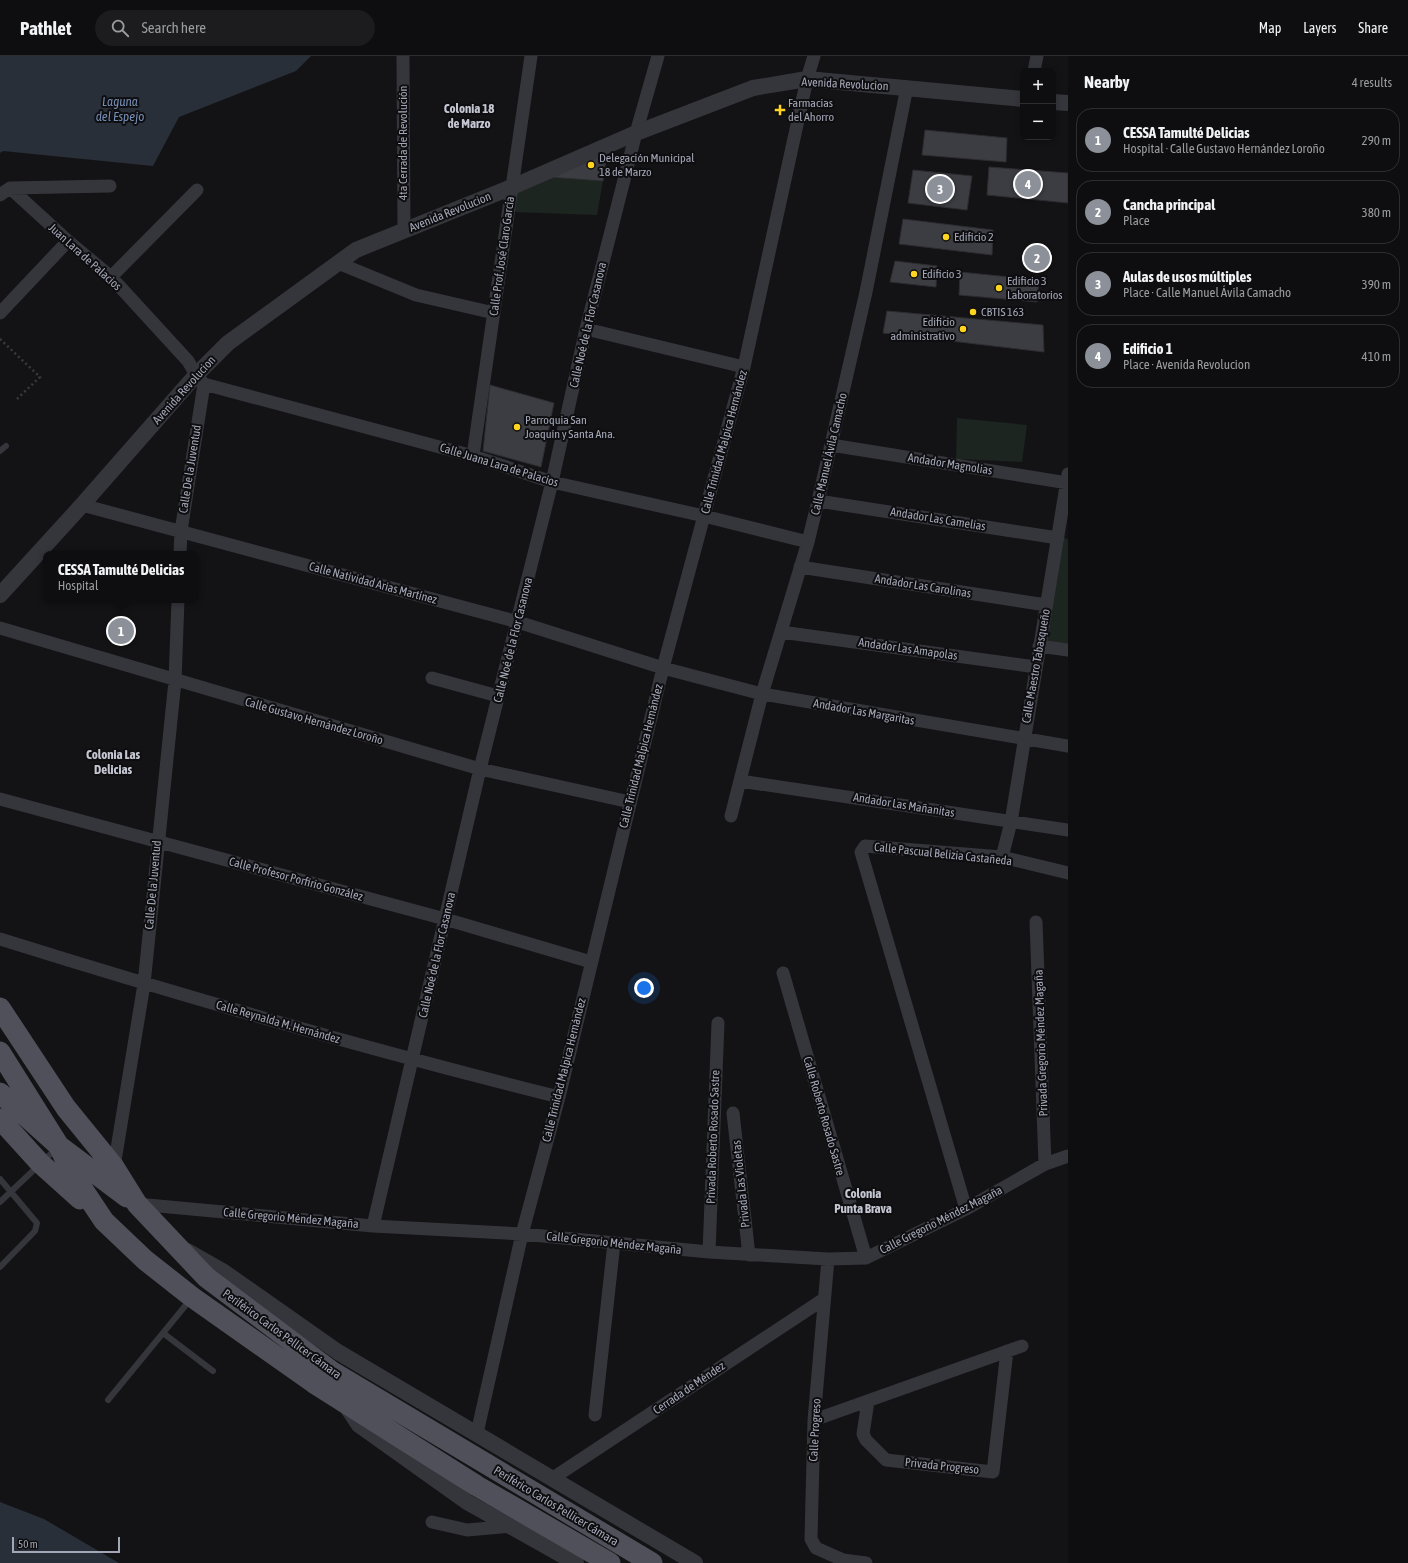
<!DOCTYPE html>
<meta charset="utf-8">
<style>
:root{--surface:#0e0e10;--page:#1c1c1e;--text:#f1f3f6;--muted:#9b9c9f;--line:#2e2e30;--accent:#8c9099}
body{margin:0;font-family:"Asap Condensed",sans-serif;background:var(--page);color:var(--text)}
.controls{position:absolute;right:12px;top:12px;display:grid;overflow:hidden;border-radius:8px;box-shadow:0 2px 6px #0003}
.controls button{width:36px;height:36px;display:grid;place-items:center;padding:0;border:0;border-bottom:1px solid var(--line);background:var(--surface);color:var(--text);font:20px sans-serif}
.scale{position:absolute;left:12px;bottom:10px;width:108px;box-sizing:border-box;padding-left:4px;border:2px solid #a3a6b6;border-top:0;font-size:11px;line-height:14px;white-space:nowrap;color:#a3a6b6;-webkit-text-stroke:3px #0e0e10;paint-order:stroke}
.you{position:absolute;left:644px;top:932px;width:14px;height:14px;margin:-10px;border:3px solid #fff;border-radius:50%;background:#1a73e8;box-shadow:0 0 0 6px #1a73e833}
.badge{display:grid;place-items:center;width:26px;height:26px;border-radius:50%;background:var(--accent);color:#fff;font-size:13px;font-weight:700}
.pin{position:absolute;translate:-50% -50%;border:2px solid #fff;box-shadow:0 1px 4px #0006}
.popup{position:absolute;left:43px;top:495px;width:156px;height:52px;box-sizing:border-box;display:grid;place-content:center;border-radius:8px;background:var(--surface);filter:drop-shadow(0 1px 3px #0005);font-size:13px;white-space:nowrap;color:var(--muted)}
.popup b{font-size:15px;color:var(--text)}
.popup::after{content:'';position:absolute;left:50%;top:100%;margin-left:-8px;border:8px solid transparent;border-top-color:var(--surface)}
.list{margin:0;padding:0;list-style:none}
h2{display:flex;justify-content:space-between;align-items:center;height:52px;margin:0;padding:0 16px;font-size:17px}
h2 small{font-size:13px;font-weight:400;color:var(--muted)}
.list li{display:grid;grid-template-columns:26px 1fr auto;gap:12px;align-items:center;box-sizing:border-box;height:64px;margin:0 8px 8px;padding:0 8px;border:1px solid var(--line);border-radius:16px}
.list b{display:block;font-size:15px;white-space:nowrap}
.list p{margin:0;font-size:13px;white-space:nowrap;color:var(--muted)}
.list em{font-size:13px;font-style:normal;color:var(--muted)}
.icon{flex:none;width:22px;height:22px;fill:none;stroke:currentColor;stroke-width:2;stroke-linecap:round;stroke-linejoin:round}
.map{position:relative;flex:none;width:1068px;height:1507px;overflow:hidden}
header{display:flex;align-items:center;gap:24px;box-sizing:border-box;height:56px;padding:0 20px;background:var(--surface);border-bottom:1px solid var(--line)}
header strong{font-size:19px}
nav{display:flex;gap:22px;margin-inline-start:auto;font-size:14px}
.search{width:280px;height:36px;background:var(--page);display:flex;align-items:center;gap:10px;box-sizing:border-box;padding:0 14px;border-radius:22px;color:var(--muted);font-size:15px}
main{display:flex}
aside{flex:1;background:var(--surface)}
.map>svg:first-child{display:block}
</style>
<header>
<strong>Pathlet</strong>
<div class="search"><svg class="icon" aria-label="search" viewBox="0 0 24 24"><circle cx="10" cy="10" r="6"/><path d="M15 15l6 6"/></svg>Search here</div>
<nav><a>Map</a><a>Layers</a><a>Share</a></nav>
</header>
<main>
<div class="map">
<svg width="1068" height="1507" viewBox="0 0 1068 1507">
<rect width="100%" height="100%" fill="#131315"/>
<path fill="#1c251f" d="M 548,121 L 603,125 L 597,159 L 513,156 L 515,138 Z
M 957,362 L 1027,369 L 1022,406 L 956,403 Z
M 1058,482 L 1068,483 L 1068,594 L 1039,590 Z"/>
<path fill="#282f39" d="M 0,0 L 311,0 L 296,15 L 179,61 L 153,110 L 3,95 L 0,97 Z
M 0,1446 L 44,1463 L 119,1507 L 0,1507 Z"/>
<path fill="#3c3d42" stroke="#2d2c31" d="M 925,74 L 1007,82 L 1006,106 L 922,99 Z
M 607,96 L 603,125 L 548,121 Z
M 989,111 L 1068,117 L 1068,147 L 987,139 Z
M 913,114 L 972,120 L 967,154 L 908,147 Z
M 903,163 L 993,174 L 992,199 L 899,188 Z
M 895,205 L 937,210 L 936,231 L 890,226 Z
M 960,216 L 1039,224 L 1037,246 L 959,239 Z
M 887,255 L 1043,269 L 1044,296 L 883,277 Z
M 490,329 L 554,347 L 541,411 L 483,395 Z"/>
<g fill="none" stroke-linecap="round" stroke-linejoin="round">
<path stroke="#393a41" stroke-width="2.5" stroke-dasharray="2 3" stroke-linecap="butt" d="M 0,283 L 40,321 L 17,343"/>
<path stroke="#35353c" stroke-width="6" d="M 0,395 L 6,390
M 0,1123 L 37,1167 L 35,1175 L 0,1211
M 0,1146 L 57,1092
M 163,1277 L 213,1315
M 108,1344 L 190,1244"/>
<path stroke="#35353c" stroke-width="13" d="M 403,0 L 404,175
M 1034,15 L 1037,0
M 10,132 L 68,185 L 111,221 L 188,305 L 196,319 L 204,328 L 473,400 L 552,426 L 704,460 L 808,486
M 10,132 L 110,130
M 0,139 L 10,132
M 338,207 L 416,239 L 494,257
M 111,221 L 197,134
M 0,257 L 68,185
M 586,273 L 744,311
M 831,389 L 1068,427
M 473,400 L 531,0
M 818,445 L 1058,482
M 82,449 L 518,566 L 663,612 L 762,638 L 1068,690
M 180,498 L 181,475 L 204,328
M 800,511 L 1046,549
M 0,572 L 480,713 L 630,746
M 781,576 L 1036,611
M 1039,590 L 1068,594
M 432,622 L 498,640
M 740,725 L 1068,774
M 0,743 L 445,863 L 591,906
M 731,760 L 762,638 L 808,486 L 818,445 L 866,236 L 907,31
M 1002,801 L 1011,766 L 1068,418
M 1036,866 L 1045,1108
M 0,883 C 185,941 371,994 559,1041
M 783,917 L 866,1202
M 733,1057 L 749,1199
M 114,1111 L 144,928 L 175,625 L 178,544
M 137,1148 L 373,1170 L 522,1178 L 709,1196 L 828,1203 L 866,1202 L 966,1153 L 1045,1108 L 1068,1100
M 966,1153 L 861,796 L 865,790 L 1002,801 L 1068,817
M 373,1170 L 480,713 L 552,426 L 586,273 L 636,77 L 658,0
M 709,1196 L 718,967
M 828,1203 L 814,1364 L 811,1483 L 816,1492 L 843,1504 L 866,1507
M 868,1345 L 863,1378 L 866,1384 L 886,1404 L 993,1416 L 1007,1295
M 595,1359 L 614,1187
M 814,1364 L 1022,1290
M 477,1377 L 522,1178 L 559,1041 L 663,612 L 744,311 L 807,23 L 814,0
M 553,1422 L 824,1243
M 432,1466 L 467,1474 L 513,1470"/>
<path stroke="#35353c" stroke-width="16" d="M 1053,46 L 1068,47
M 0,539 L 82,449 L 196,319 L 228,287 L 356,194 L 512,131 L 636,77 L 753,32 L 807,23 L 1023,43
M 187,1195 L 224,1216 L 338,1296 L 695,1507
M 347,1351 L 359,1369 L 467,1446 L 576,1507"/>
<path stroke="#4f5059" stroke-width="21" d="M 0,952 L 66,1052 L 114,1111 L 137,1148 L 206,1221 L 331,1315 L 652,1507
M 0,996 L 59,1090 L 70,1114 L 104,1165 L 145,1204 L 192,1241 L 314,1327 L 477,1430 L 610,1507
M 0,1037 L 59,1090 L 127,1141
M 0,1063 L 40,1107 L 80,1143"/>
</g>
<g fill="#ffd520" stroke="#0e0e10" stroke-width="1.5">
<path d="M778 48h4v4h4v4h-4v4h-4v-4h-4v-4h4z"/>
<circle cx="591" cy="109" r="4"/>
<circle cx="946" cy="181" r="4"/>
<circle cx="914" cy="218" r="4"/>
<circle cx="999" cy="232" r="4"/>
<circle cx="973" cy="256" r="4"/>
<circle cx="963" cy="273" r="4"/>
<circle cx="517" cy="371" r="4"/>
</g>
<g text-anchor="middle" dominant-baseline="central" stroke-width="4" stroke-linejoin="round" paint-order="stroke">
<g font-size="12" fill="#a3a6b6" stroke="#0e0e10">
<text transform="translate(845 28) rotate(3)">Avenida Revolucion</text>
<text transform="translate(403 87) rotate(-90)">4ta Cerrada de Revolución</text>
<text transform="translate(450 156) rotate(-22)">Avenida Revolucion</text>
<text transform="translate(502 200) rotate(-82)">Calle Prof. José Claro García</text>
<text transform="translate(85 201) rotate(42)">Juan Lara de Palacios</text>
<text transform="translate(588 269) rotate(-77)">Calle Noé de la Flor Casanova</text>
<text transform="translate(184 334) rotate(-48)">Avenida Revolucion</text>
<text transform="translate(724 386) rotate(-75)">Calle Trinidad Malpica Hernández</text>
<text transform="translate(829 398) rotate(-77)">Calle Manuel Ávila Camacho</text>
<text transform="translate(950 408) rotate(9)">Andador Magnolias</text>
<text transform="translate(499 409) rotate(17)">Calle Juana Lara de Palacios</text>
<text transform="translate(190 413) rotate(-81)">Calle De la Juventud</text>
<text transform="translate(938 463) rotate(9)">Andador Las Camelias</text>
<text transform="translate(373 527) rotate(15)">Calle Natividad Arias Martínez</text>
<text transform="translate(923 530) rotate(9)">Andador Las Carolinas</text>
<text transform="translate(513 584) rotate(-76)">Calle Noé de la Flor Casanova</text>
<text transform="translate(908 593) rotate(8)">Andador Las Amapolas</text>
<text transform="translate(1036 610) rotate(-80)">Calle Maestro Tabasqueño</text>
<text transform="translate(864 656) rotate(10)">Andador Las Margaritas</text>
<text transform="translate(314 665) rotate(16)">Calle Gustavo Hernández Loroño</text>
<text transform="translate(641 700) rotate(-76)">Calle Trinidad Malpica Hernández</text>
<text transform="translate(904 749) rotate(9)">Andador Las Mañanitas</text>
<text transform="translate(943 798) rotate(6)">Calle Pascual Belizia Castañeda</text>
<text transform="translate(296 823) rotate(15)">Calle Profesor Porfirio González</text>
<text transform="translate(153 829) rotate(-85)">Calle De la Juventud</text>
<text transform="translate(437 899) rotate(-77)">Calle Noé de la Flor Casanova</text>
<text transform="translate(278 966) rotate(16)">Calle Reynalda M. Hernández</text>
<text transform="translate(1041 987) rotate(-92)">Privada Gregorio Méndez Magaña</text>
<text transform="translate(564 1014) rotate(-76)">Calle Trinidad Malpica Hernández</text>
<text transform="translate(824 1060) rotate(74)">Calle Roberto Rosado Sastre</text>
<text transform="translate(713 1081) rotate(-88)">Privada Roberto Rosado Sastre</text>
<text transform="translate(741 1128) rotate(-96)">Privada Las Violetas</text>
<text transform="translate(291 1162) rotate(5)">Calle Gregorio Méndez Magaña</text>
<text transform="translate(941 1164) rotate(-27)">Calle Gregorio Méndez Magaña</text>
<text transform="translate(614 1187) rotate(6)">Calle Gregorio Méndez Magaña</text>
<text transform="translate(282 1278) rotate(36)">Periférico Carlos Pellicer Cámara</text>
<text transform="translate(689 1332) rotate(-34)">Cerrada de Méndez</text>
<text transform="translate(815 1374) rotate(-87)">Calle Progreso</text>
<text transform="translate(942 1410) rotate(6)">Privada Progreso</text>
<text transform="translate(556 1450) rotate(31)">Periférico Carlos Pellicer Cámara</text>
</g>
<g font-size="12" fill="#a3a6b6" stroke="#0e0e10" text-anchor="start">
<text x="788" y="47">Farmacias<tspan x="788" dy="14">del Ahorro</tspan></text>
<text x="599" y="102">Delegación Municipal<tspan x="599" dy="14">18 de Marzo</tspan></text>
<text x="954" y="181">Edificio 2</text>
<text x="922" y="218">Edificio 3</text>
<text x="1007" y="225">Edificio 3<tspan x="1007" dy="14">Laboratorios</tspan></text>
<text x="981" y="256">CBTIS 163</text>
<text x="955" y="266" text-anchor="end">Edificio<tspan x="955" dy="14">administrativo</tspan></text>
<text x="525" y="364">Parroquia San<tspan x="525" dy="14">Joaquín y Santa Ana.</tspan></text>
</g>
<g font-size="13" font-style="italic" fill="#768eb5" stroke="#0e0e10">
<text x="120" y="45">Laguna<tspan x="120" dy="15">del Espejo</tspan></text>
</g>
<g font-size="13" font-weight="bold" fill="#c4c6d2" stroke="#0e0e10">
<text x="469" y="52">Colonia 18<tspan x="469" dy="15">de Marzo</tspan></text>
<text x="113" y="698">Colonia Las<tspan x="113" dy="15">Delicias</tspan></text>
<text x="863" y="1137">Colonia<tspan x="863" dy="15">Punta Brava</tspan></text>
</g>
</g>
</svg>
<div class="controls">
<button>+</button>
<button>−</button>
</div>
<div class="scale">50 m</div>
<div class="you"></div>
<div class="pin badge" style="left:121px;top:575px">1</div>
<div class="popup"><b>CESSA Tamulté Delicias</b>Hospital</div>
<div class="pin badge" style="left:1037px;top:202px">2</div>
<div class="pin badge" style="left:940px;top:133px">3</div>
<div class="pin badge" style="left:1028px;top:128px">4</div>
</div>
<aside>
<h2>Nearby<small>4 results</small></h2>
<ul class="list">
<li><span class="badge">1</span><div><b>CESSA Tamulté Delicias</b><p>Hospital · Calle Gustavo Hernández Loroño</p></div><em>290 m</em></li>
<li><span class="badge">2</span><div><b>Cancha principal</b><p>Place</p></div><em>380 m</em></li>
<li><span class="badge">3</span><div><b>Aulas de usos múltiples</b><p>Place · Calle Manuel Ávila Camacho</p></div><em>390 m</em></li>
<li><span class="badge">4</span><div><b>Edificio 1</b><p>Place · Avenida Revolucion</p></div><em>410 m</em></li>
</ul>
</aside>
</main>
